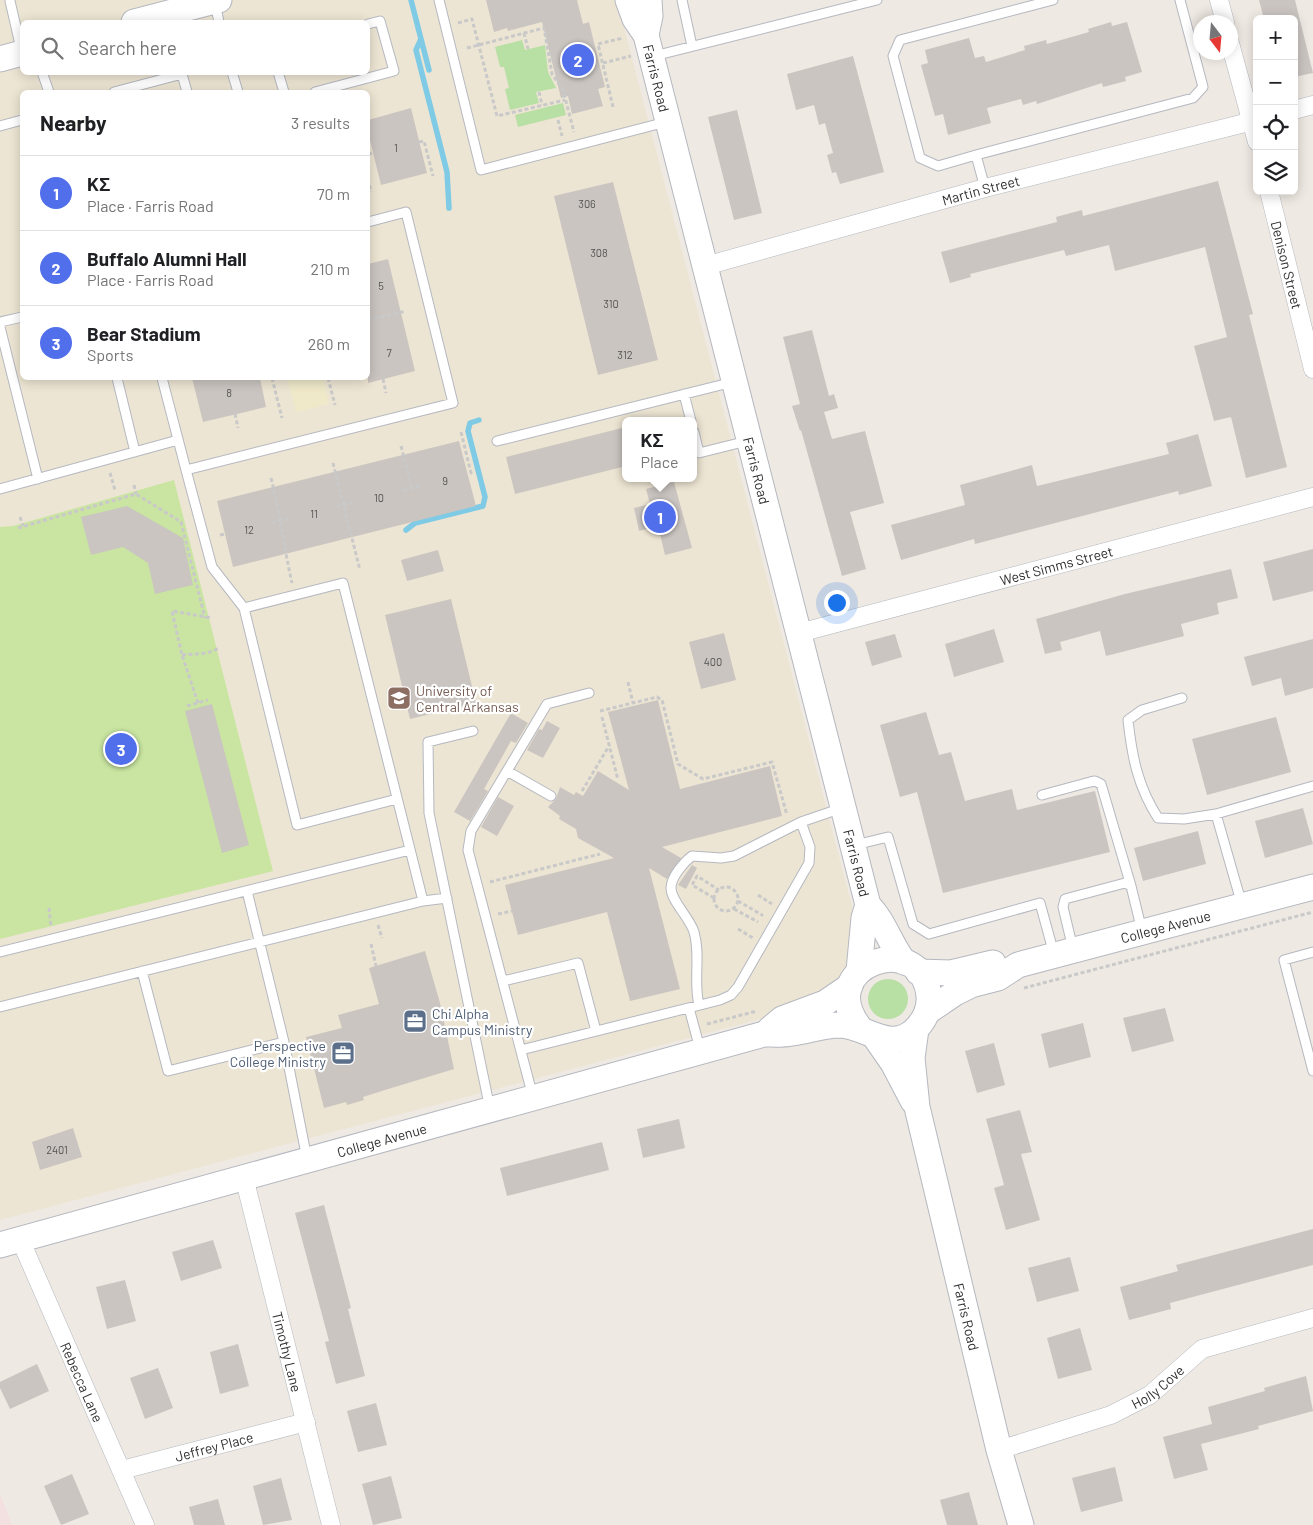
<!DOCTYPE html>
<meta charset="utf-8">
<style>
:root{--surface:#fff;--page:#f6f6f6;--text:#202124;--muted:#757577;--line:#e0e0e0;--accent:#516feb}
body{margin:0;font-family:Barlow,sans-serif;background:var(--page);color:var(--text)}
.controls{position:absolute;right:15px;top:15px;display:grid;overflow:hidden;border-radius:8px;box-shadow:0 2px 12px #0003}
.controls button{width:45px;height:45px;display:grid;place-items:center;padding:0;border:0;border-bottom:1px solid var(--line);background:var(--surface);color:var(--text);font:25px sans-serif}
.compass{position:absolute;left:1193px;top:15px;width:45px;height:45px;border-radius:50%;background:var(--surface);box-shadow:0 2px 12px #0003;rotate:164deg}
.you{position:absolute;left:836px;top:602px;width:18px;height:18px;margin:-12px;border:4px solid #fff;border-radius:50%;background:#1a73e8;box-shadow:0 0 0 8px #1a73e833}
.badge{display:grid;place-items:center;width:32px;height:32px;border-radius:50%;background:var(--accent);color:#fff;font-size:16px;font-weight:700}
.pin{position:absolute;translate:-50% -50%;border:2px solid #fff;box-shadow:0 1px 5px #0006}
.popup{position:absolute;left:622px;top:417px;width:75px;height:65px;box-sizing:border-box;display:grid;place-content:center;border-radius:8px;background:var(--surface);filter:drop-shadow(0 1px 4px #0005);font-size:16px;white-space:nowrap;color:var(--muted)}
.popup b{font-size:19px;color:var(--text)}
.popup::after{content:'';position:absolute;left:50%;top:100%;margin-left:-10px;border:10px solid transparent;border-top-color:var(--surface)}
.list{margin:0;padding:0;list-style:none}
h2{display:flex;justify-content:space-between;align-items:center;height:65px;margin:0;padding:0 20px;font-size:21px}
h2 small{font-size:16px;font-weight:400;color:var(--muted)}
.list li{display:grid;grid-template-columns:32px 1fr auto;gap:15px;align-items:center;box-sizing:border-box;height:75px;padding:0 20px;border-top:1px solid var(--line)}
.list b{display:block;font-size:19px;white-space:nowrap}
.list p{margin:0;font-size:16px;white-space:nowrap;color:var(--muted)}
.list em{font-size:16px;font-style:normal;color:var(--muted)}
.icon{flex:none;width:28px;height:28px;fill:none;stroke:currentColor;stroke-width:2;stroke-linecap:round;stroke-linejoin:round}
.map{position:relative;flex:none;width:1313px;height:1525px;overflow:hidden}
.search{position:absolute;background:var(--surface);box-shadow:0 2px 12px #0003;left:20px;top:20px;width:350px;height:55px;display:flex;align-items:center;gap:12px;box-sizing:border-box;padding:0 18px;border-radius:8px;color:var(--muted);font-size:19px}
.panel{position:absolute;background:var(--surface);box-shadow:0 2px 12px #0003;left:20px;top:90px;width:350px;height:290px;border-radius:8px}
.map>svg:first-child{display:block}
</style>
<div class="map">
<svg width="1313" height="1525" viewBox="0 0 1313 1525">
<rect width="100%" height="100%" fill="#eee9e2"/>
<path fill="#ede5d3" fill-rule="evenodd" d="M 0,0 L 617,0 L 855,918 L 853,958 L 835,987 L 798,1009 L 0,1220 ZM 22,22 L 368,22 L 368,72 L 22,72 ZM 22,92 L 368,92 L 368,378 L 22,378 ZM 626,421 L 694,421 L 694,478 L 626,478 Z"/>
<path fill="#f3e1e2" d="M 0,1493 L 12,1525 L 0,1525 Z"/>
<path fill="#b8dfa4" d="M 522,40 L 525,50 L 545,45 L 548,72 L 556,88 L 536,92 L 539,103 L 510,110 L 505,89 L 509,88 L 504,67 L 500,67 L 495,47 Z
M 563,103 L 566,115 L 518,127 L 515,115 Z
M868 999a20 20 0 1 1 40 0a20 20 0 1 1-40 0Z"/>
<path fill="#efe9c9" d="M 287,378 L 323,378 L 329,404 L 296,412 Z"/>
<path fill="#c9e5a1" d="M 174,480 L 273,871 L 0,939 L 0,527 L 13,526 Z"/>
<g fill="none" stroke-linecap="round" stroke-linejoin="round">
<path stroke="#7fcbe6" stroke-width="5.5" d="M 411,0 L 421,39 L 416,50 L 447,172 L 449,208
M 421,39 L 429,70
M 406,530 L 415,523 L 483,506 L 485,497 L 468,431 L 470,423 L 479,420"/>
</g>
<path fill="#cac5c1" d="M 486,0 L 577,0 L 583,24 L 589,22 L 605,87 L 598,89 L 603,106 L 572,114 L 568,96 L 561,98 L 542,22 L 508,31 L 507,28 L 494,32 Z
M 1259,0 L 1295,0 L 1313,73 L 1294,77 L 1295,19 L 1264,19 Z
M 1111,22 L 1112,26 L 1127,22 L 1142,72 L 1125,77 L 1126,81 L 1103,87 L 1102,83 L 1037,104 L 1036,101 L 1023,105 L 1021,99 L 987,108 L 991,123 L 948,135 L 943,114 L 935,116 L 921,65 L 928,63 L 925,50 L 969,38 L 975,58 L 984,56 L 986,62 L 1025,50 L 1024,46 L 1046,40 L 1047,44 L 1089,32 L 1088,29 Z
M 853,56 L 884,172 L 840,184 L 836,172 L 832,173 L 827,155 L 833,153 L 825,123 L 819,125 L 814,105 L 796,110 L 787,74 Z
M 411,108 L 427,173 L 381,185 L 368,132 L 368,120 Z
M 737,110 L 762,213 L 734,220 L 708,117 Z
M 1218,181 L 1253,314 L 1249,315 L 1287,467 L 1246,478 L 1231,417 L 1214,421 L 1194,346 L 1227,337 L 1205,247 L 1115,271 L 1109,245 L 1066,256 L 1064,250 L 970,274 L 971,277 L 950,283 L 941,252 L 1057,222 L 1056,217 L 1082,210 L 1083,216 Z
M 613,182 L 658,360 L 598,375 L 554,196 Z
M 388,259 L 415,371 L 368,383 L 368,264 Z
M 812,330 L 829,396 L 834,394 L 838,408 L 824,412 L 832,439 L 865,431 L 884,503 L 850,512 L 866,569 L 842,576 L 801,430 L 800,431 L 792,406 L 800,404 L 783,337 Z
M 192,378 L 260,378 L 266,407 L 203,422 Z
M 626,427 L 626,466 L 515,494 L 506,457 Z
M 1198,434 L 1212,486 L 1179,495 L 1178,491 L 975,544 L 974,539 L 901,560 L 891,525 L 965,505 L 960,485 L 1032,465 L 1037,486 L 1169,454 L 1166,443 Z
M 459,441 L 476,506 L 233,567 L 217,501 Z
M 674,482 L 692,548 L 665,555 L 658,526 L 639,531 L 634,508 L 650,504 L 646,489 Z
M 127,506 L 183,538 L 193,585 L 155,594 L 148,563 L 123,547 L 91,555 L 81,517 Z
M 1313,549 L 1313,591 L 1273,601 L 1263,562 Z
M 438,550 L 444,571 L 407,581 L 401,560 Z
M 1231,569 L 1238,598 L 1217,603 L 1219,614 L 1181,624 L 1184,636 L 1106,656 L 1100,631 L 1060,642 L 1062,650 L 1045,654 L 1036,619 L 1125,594 Z
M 451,599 L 476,703 L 410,719 L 385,615 Z
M 994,629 L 1004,662 L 954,677 L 945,644 Z
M 724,633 L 736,680 L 701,689 L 689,642 Z
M 895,634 L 902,657 L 872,666 L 865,642 Z
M 1313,639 L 1313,688 L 1285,696 L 1281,678 L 1252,686 L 1244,657 Z
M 658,700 L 680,789 L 770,766 L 782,816 L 662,847 L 681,858 L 667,879 L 649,868 L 680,989 L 630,1001 L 607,912 L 518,935 L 505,885 L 614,858 L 578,838 L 576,829 L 559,819 L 560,816 L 548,807 L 556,799 L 560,787 L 574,795 L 576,792 L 583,796 L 598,771 L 629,790 L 608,712 Z
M 212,704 L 249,845 L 222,853 L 185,711 Z
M 926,712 L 939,755 L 951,752 L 965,801 L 1012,789 L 1017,810 L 1095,791 L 1110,852 L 943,893 L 917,792 L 900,797 L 880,725 Z
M 511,713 L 528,723 L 516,743 L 511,741 L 484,789 L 488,791 L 470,821 L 454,812 Z
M 1276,717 L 1291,772 L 1207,795 L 1192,739 Z
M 547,721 L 560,728 L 543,758 L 527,750 L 539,729 L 542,730 Z
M 498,797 L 514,806 L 497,836 L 481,827 Z
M 1303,808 L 1313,844 L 1265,858 L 1255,821 Z
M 1198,831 L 1206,864 L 1143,881 L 1134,848 Z
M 692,865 L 697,868 L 686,889 L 678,885 Z
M 425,951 L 440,1003 L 454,1069 L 385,1090 L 363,1097 L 364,1100 L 347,1105 L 346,1102 L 324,1108 L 306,1037 L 342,1028 L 338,1015 L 379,1004 L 369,968 Z
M 1165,1008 L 1174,1041 L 1132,1052 L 1123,1018 Z
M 1083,1023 L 1091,1057 L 1049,1068 L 1041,1034 Z
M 994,1043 L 1005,1085 L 977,1093 L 965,1051 Z
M 1020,1110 L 1032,1152 L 1021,1154 L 1040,1220 L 1006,1230 L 994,1188 L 1004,1185 L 986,1119 Z
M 679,1119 L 685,1148 L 643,1158 L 637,1129 Z
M 73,1128 L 82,1157 L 40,1170 L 32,1142 Z
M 602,1142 L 609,1170 L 507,1196 L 500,1168 Z
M 324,1205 L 351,1308 L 348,1309 L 365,1376 L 336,1384 L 325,1342 L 329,1341 L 295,1213 Z
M 1313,1229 L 1313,1265 L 1170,1303 L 1171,1309 L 1129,1320 L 1120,1287 L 1178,1271 L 1176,1265 Z
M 213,1240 L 222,1268 L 181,1281 L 172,1252 Z
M 1070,1257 L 1079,1291 L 1037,1302 L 1028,1268 Z
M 125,1280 L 136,1321 L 107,1329 L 96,1287 Z
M 1080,1328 L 1092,1370 L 1058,1379 L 1047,1338 Z
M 238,1344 L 249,1386 L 220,1394 L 210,1352 Z
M 37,1364 L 49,1391 L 10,1409 L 0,1388 L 0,1382 Z
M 158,1368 L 173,1408 L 145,1419 L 130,1378 Z
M 1306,1376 L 1313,1411 L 1258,1426 L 1259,1429 L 1201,1444 L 1208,1470 L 1174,1479 L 1163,1437 L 1212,1424 L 1208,1407 L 1265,1391 L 1264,1388 Z
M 376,1403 L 387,1445 L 358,1452 L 347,1411 Z
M 1115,1467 L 1123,1501 L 1081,1512 L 1072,1478 Z
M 72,1474 L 89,1514 L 61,1525 L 44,1486 Z
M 391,1476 L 402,1518 L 373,1525 L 362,1484 Z
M 281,1478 L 292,1520 L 263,1525 L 253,1486 Z
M 969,1492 L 978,1525 L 947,1525 L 940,1500 Z
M 218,1499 L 225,1525 L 194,1525 L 189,1507 Z"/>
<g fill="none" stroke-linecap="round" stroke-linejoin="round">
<g stroke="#b5b8c0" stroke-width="11">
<path id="lane" d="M 439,0 L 481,170 L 666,122
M 682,0 L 692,46
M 10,1 L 22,53
M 215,3 L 219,22
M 654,56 L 877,0
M 42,72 L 49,92
M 232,72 L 238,92
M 278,72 L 284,92
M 114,92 L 182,74 L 187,92
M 315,92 L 394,71 L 380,21 L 368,24
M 0,126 L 22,120
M 976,155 L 938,166 L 920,158 L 893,56 L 900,40 L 1053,0
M 985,188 L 976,155 L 1193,98 L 1203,87 L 1180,0
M 0,322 L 22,317
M 0,327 L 38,479
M 117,378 L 135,452
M 162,378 L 186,470 L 453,403 L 406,212 L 368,222
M 684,394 L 691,421
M 694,432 L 699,453 L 747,441
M 497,441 L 733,382
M 186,470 L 212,567 L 244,608 L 297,825 L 397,799
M 0,489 L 178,440
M 244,608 L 343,583 L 423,901
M 1182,698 L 1142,710 L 1128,720 C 1132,757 1138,787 1158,818 L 1184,819 L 1216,814
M 473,731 L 428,742 L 429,813 L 490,1109
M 507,771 L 551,796
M 1042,795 L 1090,782 L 1095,781 L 1101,784 L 1131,886
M 855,845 L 888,837 L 913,924 L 929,934 L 1040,903 L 1054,954
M 247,891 L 284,1042 L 307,1159
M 1242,905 L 1216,814 L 1313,786
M 1073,949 L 1063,907 L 1065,899 L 1125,883 L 1131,886 L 1142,931
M 0,952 L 410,850
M 1313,952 L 1284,960 L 1313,1071
M 142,971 L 168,1071 L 284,1042
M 503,981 L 578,963 L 596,1031
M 699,1005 C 693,981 701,956 694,932 C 690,918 671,901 671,888 C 671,877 684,862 692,856 L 721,858 L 734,856 L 801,822 L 842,808
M 0,1007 L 423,901 L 447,898
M 689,1008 L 700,1049
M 521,1050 L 720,1000 L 731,995 L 738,987 L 809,863 L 810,847 L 801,822
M 533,1097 L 468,850 L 471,831 L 547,704 L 589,693"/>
</g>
<g stroke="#b5b8c0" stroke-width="19">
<g id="street">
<path d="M 1219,0 L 1225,22"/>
<path d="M 1230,43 L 1257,142"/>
<path d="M 1294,110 L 1313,105"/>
<path id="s1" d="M 1269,191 L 1313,369"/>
<path id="s2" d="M 705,266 L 985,188 L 1257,120"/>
<path id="s3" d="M 799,633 L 1313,497"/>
<path id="s4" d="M 244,1177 L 331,1525"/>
<path id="s5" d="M 20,1239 L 145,1525"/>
<path id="s6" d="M 999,1450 L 1111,1415 L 1150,1395 L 1202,1349 L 1313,1318"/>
<path id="s7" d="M 122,1470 L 306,1422"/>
</g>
</g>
<g stroke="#b5b8c0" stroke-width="27">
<g id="secondary">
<path id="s8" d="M 628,0 L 635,19 L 646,35 L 868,905 L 864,918 L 859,971"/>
<path d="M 134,22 L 219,0"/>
<path d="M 646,35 L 650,16 L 649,0"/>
<path d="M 0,59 L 22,53"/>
<path d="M 868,905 C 884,921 890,944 904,962"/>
<path d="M 918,972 L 951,973 L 993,963"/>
<path id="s9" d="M 927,1012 L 955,993 L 971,985 L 998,978 L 1018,965 L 1313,887"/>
<path d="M 770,1029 L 782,1019 L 825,1003 L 850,986"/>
<path id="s10" d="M 916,1029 L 912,1058 L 917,1107 L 999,1450 L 1021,1525"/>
<path d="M 875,1037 L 893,1063 L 913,1101"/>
<path id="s11" d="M 0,1245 L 764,1034 C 773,1034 782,1035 791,1033 C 808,1031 823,1025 840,1025 C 867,1026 889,1053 915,1030 C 924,1021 930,1009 929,996 C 922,927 811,966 860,1028"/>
</g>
</g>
<path stroke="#c9c9c9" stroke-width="3" stroke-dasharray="4 2.5" stroke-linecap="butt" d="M 458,23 L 472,19 L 497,116 L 565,100
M 524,33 L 528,49
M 467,48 L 544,28 L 552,74 L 563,90 L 574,132
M 603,63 L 631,56
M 539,92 L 542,105
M 613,107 L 598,44 L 623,38
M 558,120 L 562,136
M 419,142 L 424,141 L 433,176
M 368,154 L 373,153
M 368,179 L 371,192
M 368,320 L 406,311
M 272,378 L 282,418
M 328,378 L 335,405
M 383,379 L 386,393
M 235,414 L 238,428
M 461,432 L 471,473 L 468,474
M 401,446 L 412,488
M 333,463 L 360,570
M 110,473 L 115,490
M 271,478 C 280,513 284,548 292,583
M 134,485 L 136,494
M 403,491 L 421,485
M 337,507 L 356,502
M 20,517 L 23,526
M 272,523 L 290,518
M 18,528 L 136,494 L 181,522 L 205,618
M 220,535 L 225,534
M 182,655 L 207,653 L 220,648
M 628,682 L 633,703
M 198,703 L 182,655 L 172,611 L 212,618
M 187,706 L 208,700
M 600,711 L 657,697 L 662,700 L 678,764 L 703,779 L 772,762 L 787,815
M 602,717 L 618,780
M 582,791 L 609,746
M 490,882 L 600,854
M714 899a12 12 0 1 1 24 0a12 12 0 1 1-24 0Z
M 758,895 L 772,904
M 714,898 L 692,885 L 697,876 L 719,890
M 738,901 L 762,915 L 761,916
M 49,908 L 51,927
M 734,909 L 758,922
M 498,914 L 512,911
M 378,925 L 382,938
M 738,929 L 753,938
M 371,944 L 376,966
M 1024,988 L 1313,912
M 707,1024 L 757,1011"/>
<use href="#lane" stroke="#fff" stroke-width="9"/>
<use href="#street" stroke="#fff" stroke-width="18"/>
<use href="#secondary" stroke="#fff" stroke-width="25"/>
</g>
<defs>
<g id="university-square" transform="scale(1.25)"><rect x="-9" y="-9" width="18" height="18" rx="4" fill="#8d6e63" stroke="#fff"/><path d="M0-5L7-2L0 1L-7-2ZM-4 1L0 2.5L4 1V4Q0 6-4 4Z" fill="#fff"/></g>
<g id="office-square" transform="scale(1.25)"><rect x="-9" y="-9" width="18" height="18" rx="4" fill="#5c6f8a" stroke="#fff"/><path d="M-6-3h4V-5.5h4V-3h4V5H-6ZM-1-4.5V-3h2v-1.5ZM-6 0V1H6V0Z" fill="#fff"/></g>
</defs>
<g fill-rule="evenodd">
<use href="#university-square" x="399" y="698"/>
<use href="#office-square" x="415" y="1021"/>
<use href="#office-square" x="343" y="1053"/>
</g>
<g text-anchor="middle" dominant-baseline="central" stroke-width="4.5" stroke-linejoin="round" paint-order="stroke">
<g font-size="11" fill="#555453">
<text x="396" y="147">1</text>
<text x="587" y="203">306</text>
<text x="599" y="252">308</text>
<text x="381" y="285">5</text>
<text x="611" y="303">310</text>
<text x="389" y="352">7</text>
<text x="625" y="354">312</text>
<text x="229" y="392">8</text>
<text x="445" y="480">9</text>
<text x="379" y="497">10</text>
<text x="314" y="513">11</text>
<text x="249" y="529">12</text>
<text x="713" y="661">400</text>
<text x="57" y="1149">2401</text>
</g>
<g font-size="14" fill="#2e2e2e" stroke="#fff">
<text stroke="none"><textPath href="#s8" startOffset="84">Farris Road</textPath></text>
<text stroke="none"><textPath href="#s2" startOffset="286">Martin Street</textPath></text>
<text stroke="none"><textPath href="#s1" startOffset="76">Denison Street</textPath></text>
<text stroke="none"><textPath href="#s8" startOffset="489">Farris Road</textPath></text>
<text stroke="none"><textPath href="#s3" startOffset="266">West Simms Street</textPath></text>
<text stroke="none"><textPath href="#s8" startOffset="894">Farris Road</textPath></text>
<text stroke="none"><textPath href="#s9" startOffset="256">College Avenue</textPath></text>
<text stroke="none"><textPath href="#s11" startOffset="396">College Avenue</textPath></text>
<text stroke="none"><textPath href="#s10" startOffset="294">Farris Road</textPath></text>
<text stroke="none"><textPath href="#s4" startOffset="180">Timothy Lane</textPath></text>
<text stroke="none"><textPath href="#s5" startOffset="156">Rebecca Lane</textPath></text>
<text stroke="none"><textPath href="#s6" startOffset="172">Holly Cove</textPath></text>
<text stroke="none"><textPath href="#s7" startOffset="95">Jeffrey Place</textPath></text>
</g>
<g font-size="14" fill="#785e54" stroke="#fff" text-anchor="start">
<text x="416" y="690">University of<tspan x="416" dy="16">Central Arkansas</tspan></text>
</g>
<g font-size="14" fill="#4e5e75" stroke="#fff" text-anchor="start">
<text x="432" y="1013">Chi Alpha<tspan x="432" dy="16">Campus Ministry</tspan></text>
<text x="326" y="1045" text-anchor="end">Perspective<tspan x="326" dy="16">College Ministry</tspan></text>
</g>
</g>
</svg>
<div class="controls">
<button>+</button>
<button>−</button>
<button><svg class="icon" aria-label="locate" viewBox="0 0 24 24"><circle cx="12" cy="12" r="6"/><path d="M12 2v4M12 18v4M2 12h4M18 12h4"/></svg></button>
<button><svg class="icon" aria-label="layers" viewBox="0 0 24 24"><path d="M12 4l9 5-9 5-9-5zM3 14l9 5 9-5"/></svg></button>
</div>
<svg class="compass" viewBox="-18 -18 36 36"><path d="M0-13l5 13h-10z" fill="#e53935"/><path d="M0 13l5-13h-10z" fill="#757577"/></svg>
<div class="you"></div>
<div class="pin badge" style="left:660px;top:517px">1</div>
<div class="popup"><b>KΣ</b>Place</div>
<div class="pin badge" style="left:578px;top:60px">2</div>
<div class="pin badge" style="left:121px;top:749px">3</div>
<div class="search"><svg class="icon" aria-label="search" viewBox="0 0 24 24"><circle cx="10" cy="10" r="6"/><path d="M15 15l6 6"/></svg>Search here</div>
<section class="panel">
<h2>Nearby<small>3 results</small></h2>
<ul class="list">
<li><span class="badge">1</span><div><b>KΣ</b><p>Place · Farris Road</p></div><em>70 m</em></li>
<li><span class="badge">2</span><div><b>Buffalo Alumni Hall</b><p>Place · Farris Road</p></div><em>210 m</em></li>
<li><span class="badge">3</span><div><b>Bear Stadium</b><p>Sports</p></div><em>260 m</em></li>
</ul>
</section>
</div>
